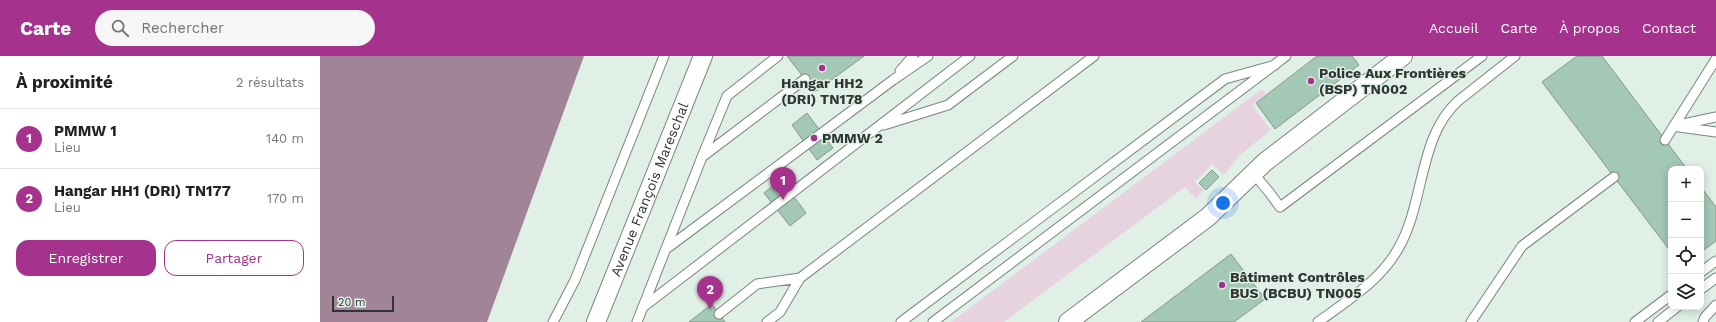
<!DOCTYPE html>
<html lang="fr">
<meta charset="utf-8">
<style>
:root{--surface:#fff;--page:#f6f6f6;--text:#222;--muted:#767676;--line:#e0e0e0;--accent:#a5338e}
body{margin:0;font-family:"Work Sans",sans-serif;background:var(--page);color:var(--text)}
.controls{position:absolute;right:12px;bottom:12px;display:grid;overflow:hidden;border-radius:8px;box-shadow:0 2px 10px #0003}
.controls button{width:36px;height:36px;display:grid;place-items:center;padding:0;border:0;border-bottom:1px solid var(--line);background:var(--surface);color:var(--text);font:20px sans-serif}
.scale{position:absolute;left:12px;bottom:10px;width:62px;box-sizing:border-box;padding-left:4px;border:2px solid #2f3632;border-top:0;font-size:11px;line-height:14px;white-space:nowrap;color:#2f3632;-webkit-text-stroke:3px #e0f0e7;paint-order:stroke}
.you{position:absolute;left:903px;top:147px;width:14px;height:14px;margin:-10px;border:3px solid #fff;border-radius:50%;background:#1a73e8;box-shadow:0 0 0 6px #1a73e833}
.badge{display:grid;place-items:center;width:26px;height:26px;border-radius:50%;background:var(--accent);color:#fff;font-size:13px;font-weight:700}
.pin{position:absolute;translate:-50% -33px;filter:drop-shadow(0 1px 2px #0008)}
.pin::after{content:'';position:absolute;top:21px;width:14px;height:12px;background:inherit;clip-path:polygon(0 0,100% 0,50% 100%)}
.list{margin:0;padding:0;list-style:none}
h2{display:flex;justify-content:space-between;align-items:center;height:52px;margin:0;padding:0 16px;font-size:17px}
h2 small{font-size:13px;font-weight:400;color:var(--muted)}
.list li{display:grid;grid-template-columns:26px 1fr auto;gap:12px;align-items:center;box-sizing:border-box;height:60px;padding:0 16px;border-top:1px solid var(--line)}
.list b{display:block;font-size:15px;white-space:nowrap}
.list p{margin:0;font-size:13px;white-space:nowrap;color:var(--muted)}
.list em{font-size:13px;font-style:normal;color:var(--muted)}
.actions{display:flex;gap:8px;padding:12px 16px}
.actions a{flex:1;padding:9px 0;border:1px solid var(--accent);border-radius:12px;text-align:center;font-size:14px;color:var(--accent)}
.actions .main{background:var(--accent);color:#fff}
.icon{flex:none;width:22px;height:22px;fill:none;stroke:currentColor;stroke-width:2;stroke-linecap:round;stroke-linejoin:round}
.map{position:relative;flex:none;width:1396px;height:266px;overflow:hidden}
header{display:flex;align-items:center;gap:24px;box-sizing:border-box;height:56px;padding:0 20px;background:var(--accent);color:#fff}
header strong{font-size:19px}
nav{display:flex;gap:22px;margin-inline-start:auto;font-size:14px}
.search{width:280px;height:36px;background:var(--page);display:flex;align-items:center;gap:10px;box-sizing:border-box;padding:0 14px;border-radius:22px;color:var(--muted);font-size:15px}
main{display:flex}
aside{flex:1;background:var(--surface)}
.map>svg:first-child{display:block}
</style>
<header>
<strong>Carte</strong>
<div class="search"><svg class="icon" aria-label="search" viewBox="0 0 24 24"><circle cx="10" cy="10" r="6"/><path d="M15 15l6 6"/></svg>Rechercher</div>
<nav><a>Accueil</a><a>Carte</a><a>À propos</a><a>Contact</a></nav>
</header>
<main>
<aside>
<h2>À proximité<small>2 résultats</small></h2>
<ul class="list">
<li><span class="badge">1</span><div><b>PMMW 1</b><p>Lieu</p></div><em>140 m</em></li>
<li><span class="badge">2</span><div><b>Hangar HH1 (DRI) TN177</b><p>Lieu</p></div><em>170 m</em></li>
</ul>
<div class="actions"><a class="main">Enregistrer</a><a>Partager</a></div>
</aside>
<div class="map">
<svg width="1396" height="266" viewBox="0 0 1396 266">
<rect width="100%" height="100%" fill="#e0f0e7"/>
<path fill="#e7d2e0" d="M 942,33 L 946,38 L 932,49 L 951,74 L 921,98 L 904,119 L 892,108 L 875,126 L 884,134 L 876,143 L 865,131 L 684,266 L 631,266 Z"/>
<path fill="#a28499" d="M 0,0 L 264,0 L 167,266 L 0,266 Z"/>
<path fill="#a3c8b5" stroke="#88978f" d="M 467,0 L 544,0 L 495,36 Z
M 997,0 L 1032,0 L 1039,9 L 955,73 L 936,47 Z
M 1257,0 L 1282,0 L 1367,113 L 1351,113 L 1351,196 L 1222,26 Z
M 487,57 L 513,92 L 497,104 L 472,69 Z
M 892,114 L 899,121 L 886,134 L 879,127 Z
M 461,123 L 486,157 L 470,170 L 444,137 Z
M 1381,131 L 1396,151 L 1396,185 L 1381,196 Z
M 911,198 L 945,243 L 914,266 L 821,266 Z
M 392,248 L 405,266 L 369,266 Z"/>
<g fill="none" stroke-linecap="round" stroke-linejoin="round">
<g stroke="#78867f" stroke-width="11">
<path id="lane" d="M 580,15 L 593,0
M 564,69 L 628,49 L 693,0
M 1354,70 L 1396,61
M 1359,71 L 1396,76
M 1345,84 L 1396,3
M 382,101 L 407,40 L 458,0
M 933,117 L 949,136 L 960,151 L 1162,0
M 346,193 L 573,24 L 608,0
M 1381,216 L 1396,205
M 1381,233 L 1396,222
M 322,252 L 650,0
M 399,258 L 437,228 L 480,222
M 233,266 L 255,224 L 344,0
M 317,266 L 382,101 L 485,23
M 447,266 L 460,256 L 480,222 L 774,0
M 581,266 L 905,23 L 955,9
M 613,266 L 966,0
M 998,266 C 1027,245 1060,225 1078,193 C 1105,147 1098,81 1138,45 L 1195,0
M 1151,266 L 1202,190 L 1294,121
M 1315,266 L 1351,239
M 1338,266 L 1357,251
M 1383,266 L 1385,261 L 1396,249"/>
</g>
<g stroke="#78867f" stroke-width="20">
<g id="street">
<path id="s1" d="M 276,266 L 383,0"/>
<path d="M 748,266 L 888,161 L 945,106 L 1083,0"/>
</g>
</g>
<use href="#lane" stroke="#fff" stroke-width="9"/>
<use href="#street" stroke="#fff" stroke-width="18"/>
</g>
<g fill="#a5338e" stroke="#e0f0e7" stroke-width="1.5">
<circle cx="502" cy="12" r="4"/>
<circle cx="991" cy="25" r="4"/>
<circle cx="494" cy="82" r="4"/>
<circle cx="902" cy="229" r="4"/>
</g>
<g text-anchor="middle" dominant-baseline="central" stroke-width="3" stroke-linejoin="round" paint-order="stroke">
<g font-size="14" font-weight="bold" fill="#2f3632" stroke="#e0f0e7" text-anchor="start">
<text x="999" y="17">Police Aux Frontières<tspan x="999" dy="16">(BSP) TN002</tspan></text>
<text x="502" y="27" text-anchor="middle">Hangar HH2<tspan x="502" dy="16">(DRI) TN178</tspan></text>
<text x="502" y="82">PMMW 2</text>
<text x="910" y="221">Bâtiment Contrôles<tspan x="910" dy="16">BUS (BCBU) TN005</tspan></text>
</g>
<g font-size="14" fill="#2f3632" stroke="#e0f0e7">
<text stroke="none"><textPath href="#s1" startOffset="143">Avenue François Mareschal</textPath></text>
</g>
</g>
</svg>
<div class="controls">
<button>+</button>
<button>−</button>
<button><svg class="icon" aria-label="locate" viewBox="0 0 24 24"><circle cx="12" cy="12" r="6"/><path d="M12 2v4M12 18v4M2 12h4M18 12h4"/></svg></button>
<button><svg class="icon" aria-label="layers" viewBox="0 0 24 24"><path d="M12 4l9 5-9 5-9-5zM3 14l9 5 9-5"/></svg></button>
</div>
<div class="scale">20 m</div>
<div class="you"></div>
<div class="pin badge" style="left:463px;top:144px">1</div>
<div class="pin badge" style="left:390px;top:253px">2</div>
</div>
</main>
